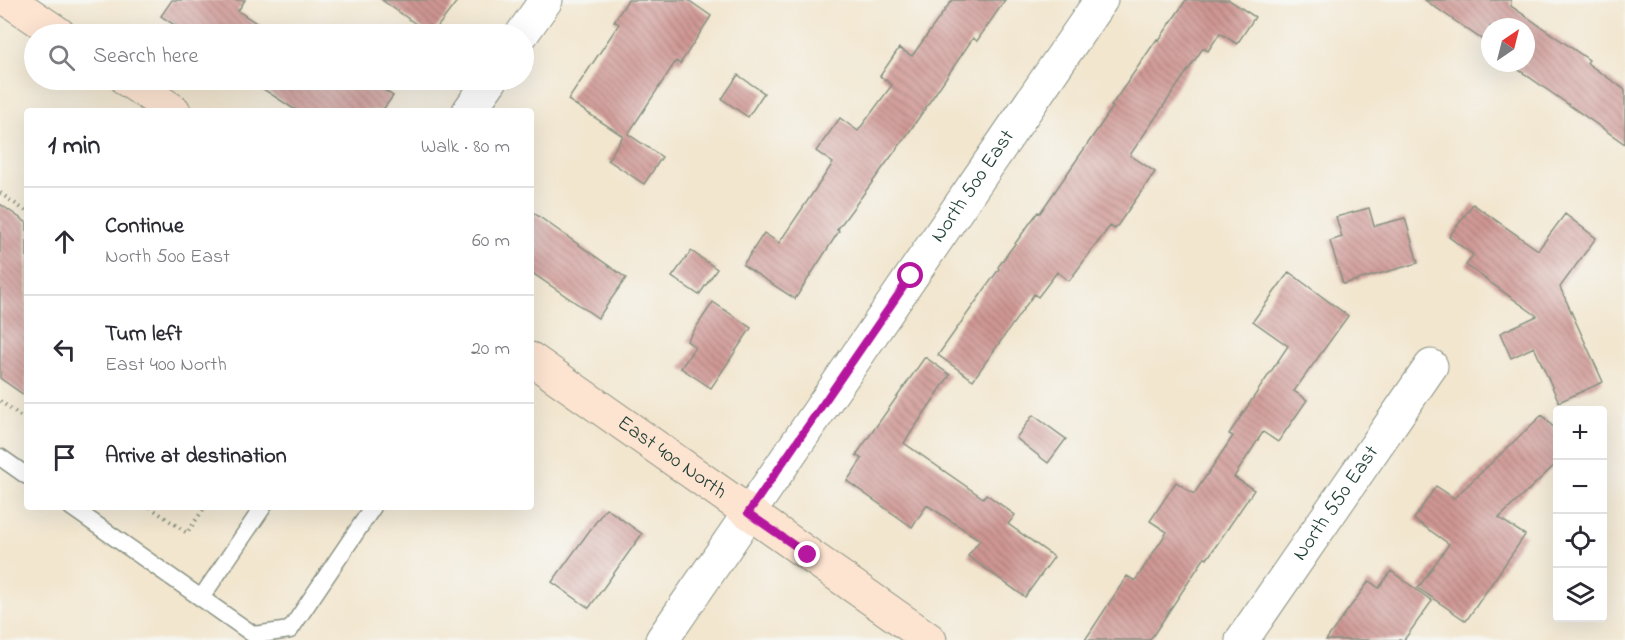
<!DOCTYPE html>
<meta charset="utf-8">
<style>
:root{--surface:#fff;--page:#f7f7f7;--text:#2b2b33;--muted:#7c7c81;--line:#e1e1e2}
body{margin:0;font-family:"Indie Flower",sans-serif;background:var(--page);color:var(--text)}
.controls{position:absolute;right:18px;bottom:18px;display:grid;overflow:hidden;border-radius:6px;box-shadow:0 6px 24px #0002}
.controls button{width:54px;height:54px;display:grid;place-items:center;padding:0;border:0;border-bottom:2px solid var(--line);background:var(--surface);color:var(--text);font:30px sans-serif}
.compass{position:absolute;left:1481px;top:18px;width:54px;height:54px;border-radius:50%;background:var(--surface);box-shadow:0 6px 24px #0002;rotate:35deg}
.stop{position:absolute;width:18px;height:18px;margin:-14px;border:4px solid #b5179e;border-radius:50%;background:#fff}
.stop.end{background:#b5179e;border-color:#fff;box-shadow:0 2px 6px #0008}
.list{margin:0;padding:0;list-style:none}
h2{display:flex;justify-content:space-between;align-items:center;height:78px;margin:0;padding:0 24px;font-size:26px}
h2 small{font-size:20px;font-weight:400;color:var(--muted)}
.list li{display:grid;grid-template-columns:39px 1fr auto;gap:18px;align-items:center;box-sizing:border-box;height:108px;padding:0 24px;border-top:2px solid var(--line)}
.list b{display:block;font-size:22px;white-space:nowrap}
.list p{margin:0;font-size:20px;white-space:nowrap;color:var(--muted)}
.list em{font-size:20px;font-style:normal;color:var(--muted)}
.icon{flex:none;width:33px;height:33px;fill:none;stroke:currentColor;stroke-width:2;stroke-linecap:round;stroke-linejoin:round}
.map{position:relative;flex:none;width:1625px;height:640px;overflow:hidden}
.search{position:absolute;background:var(--surface);box-shadow:0 6px 24px #0002;left:24px;top:24px;width:510px;height:66px;display:flex;align-items:center;gap:15px;box-sizing:border-box;padding:0 21px;border-radius:33px;color:var(--muted);font-size:22px}
.panel{position:absolute;background:var(--surface);box-shadow:0 6px 24px #0002;left:24px;top:108px;width:510px;height:402px;border-radius:6px}
.map>svg:first-child{display:block}
</style>
<div class="map">
<svg width="1625" height="640" viewBox="0 0 1625 640">
<defs>
<pattern id="building-back-hatch" width="6" height="6" patternUnits="userSpaceOnUse" patternTransform="scale(1.5)"><rect width="6" height="6" fill="#cf9693"/><path d="M-1 5l2 2M0 0l6 6M5-1l2 2" fill="none" stroke="#a77c79"/></pattern>
</defs>
<rect width="100%" height="100%" fill="#f6f6f2"/>
<filter id="ink" filterUnits="userSpaceOnUse"><feTurbulence type="fractalNoise" baseFrequency=".0167" numOctaves="2"/><feDisplacementMap in="SourceGraphic" scale="12" xChannelSelector="R" yChannelSelector="G"/><feConvolveMatrix kernelMatrix="1 2 1 2 8 2 1 2 1" color-interpolation-filters="sRGB"/></filter>
<filter id="wash" filterUnits="userSpaceOnUse"><feTurbulence type="fractalNoise" baseFrequency=".008" numOctaves="4" result="noise"/><feDisplacementMap in="SourceGraphic" scale="24" xChannelSelector="R" yChannelSelector="G"/><feGaussianBlur stdDeviation="1.35" result="paint"/><feColorMatrix in="noise" values="0 0 0 0 0 0 0 0 0 0 0 0 0 0 0 0 0 1.4 0 .05"/><feComposite in="paint" operator="in"/></filter>
<g filter="url(#wash)">
<rect width="100%" height="100%" fill="#f2e6cf"/>
<g id="blocks">
<path fill="url(#building-back-hatch)" d="M 172,0 L 245,0 L 238,11 L 273,34 L 188,34 L 161,16 Z
M 382,0 L 458,0 L 432,34 L 430,34 Z
M 628,0 L 688,0 L 711,16 L 680,64 L 676,61 L 628,134 L 662,157 L 644,184 L 608,160 L 623,136 L 568,100 L 619,24 L 614,21 Z
M 952,0 L 1005,0 L 977,41 L 973,38 L 907,135 L 837,230 L 839,231 L 795,299 L 743,265 L 764,233 L 779,243 L 833,163 L 816,151 L 840,118 L 858,131 L 892,85 L 880,76 L 899,48 L 912,56 Z
M 1186,0 L 1229,0 L 1255,17 L 1237,44 L 1220,33 L 1208,51 L 1203,48 L 1130,155 L 1155,172 L 1115,229 L 1110,226 L 1069,281 L 1057,272 L 1038,297 L 1034,294 L 973,380 L 938,355 L 999,269 L 998,267 L 1038,212 L 1040,213 L 1113,107 L 1111,106 L 1157,39 L 1159,40 Z
M 1425,0 L 1511,0 L 1511,6 L 1589,60 L 1587,63 L 1625,90 L 1625,144 L 1509,63 L 1526,63 L 1526,27 L 1490,27 L 1490,45 Z
M 738,75 L 764,93 L 748,117 L 722,99 Z
M 249,80 L 369,80 L 393,96 L 382,111 L 297,111 Z
M 0,204 L 27,223 L 27,397 L 0,378 Z
M 1473,204 L 1538,250 L 1565,214 L 1596,238 L 1560,287 L 1603,382 L 1559,402 L 1534,347 L 1511,358 L 1500,333 L 1537,316 L 1466,265 L 1473,255 L 1449,237 Z
M 1369,208 L 1374,226 L 1405,218 L 1418,263 L 1343,284 L 1330,241 L 1342,237 L 1336,217 Z
M 531,211 L 626,278 L 598,318 L 531,272 Z
M 691,251 L 717,269 L 699,295 L 672,277 Z
M 1289,272 L 1348,316 L 1294,391 L 1307,400 L 1278,442 L 1263,432 L 1234,477 L 1254,490 L 1207,559 L 1205,557 L 1150,640 L 1085,640 L 1127,576 L 1135,581 L 1167,532 L 1150,521 L 1176,482 L 1194,494 L 1233,436 L 1229,434 L 1288,346 L 1253,321 Z
M 713,302 L 751,328 L 711,388 L 681,368 L 695,347 L 687,341 Z
M 925,357 L 950,375 L 904,443 L 983,498 L 986,494 L 1015,515 L 1008,524 L 1054,557 L 1025,597 L 968,556 L 980,540 L 927,505 L 912,527 L 847,481 L 862,459 L 856,455 Z
M 1033,415 L 1066,439 L 1048,463 L 1016,438 Z
M 1542,415 L 1557,431 L 1557,463 L 1499,518 L 1525,535 L 1466,621 L 1418,588 L 1449,544 L 1414,519 L 1436,486 L 1454,498 Z
M 606,508 L 642,534 L 589,608 L 552,582 Z
M 1391,571 L 1432,601 L 1404,640 L 1326,640 L 1369,581 L 1379,588 Z"/>
</g>
</g>
<g filter="url(#ink)">
<use href="#blocks" fill-opacity="0" stroke="#889282" stroke-width="1.5"/>
<g fill="none" stroke-linecap="round" stroke-linejoin="round">
<g stroke="#889282" stroke-width="19">
<path id="service" d="M 0,457 L 27,476
M 71,507 L 254,635 L 290,630 L 373,507
M 201,598 L 263,507"/>
</g>
<g stroke="#889282" stroke-width="35">
<g id="minor">
<path d="M 522,34 L 546,0"/>
<path d="M 469,111 L 491,80"/>
<path id="s1" d="M 662,640 L 1101,0"/>
<path id="s2" d="M 1242,640 L 1431,366"/>
</g>
</g>
<g stroke="#889282" stroke-width="35">
<g id="secondary">
<path d="M 9,0 L 59,34"/>
<path d="M 127,80 L 174,111"/>
<path id="s3" d="M 531,359 L 930,640"/>
</g>
</g>
<path stroke="#889282" stroke-width="4" stroke-dasharray="1.5 4.5" stroke-linecap="butt" d="M 0,193 L 27,212
M 0,401 L 27,421
M 150,507 L 187,533 L 205,507"/>
<use href="#service" stroke="#fff" stroke-width="16"/>
<use href="#minor" stroke="#fff" stroke-width="33"/>
<use href="#secondary" stroke="#fde4d1" stroke-width="33"/>
</g>
</g>
<g fill="none" stroke-linecap="round" stroke-linejoin="round" filter="url(#ink)">
<path stroke="#b5179e" stroke-width="8" d="M 808,555 L 748,513 L 911,276"/>
</g>
<g text-anchor="middle" dominant-baseline="central" stroke-width="4.5" stroke-linejoin="round" paint-order="stroke">
<g font-size="21" fill="#1f3d34" stroke="#f6f6f2">
<text stroke="none"><textPath href="#s1" startOffset="550">North 500 East</textPath></text>
<text stroke="none"><textPath href="#s3" startOffset="172">East 400 North</textPath></text>
<text stroke="none"><textPath href="#s2" startOffset="166">North 550 East</textPath></text>
</g>
</g>
</svg>
<div class="controls">
<button>+</button>
<button>−</button>
<button><svg class="icon" aria-label="locate" viewBox="0 0 24 24"><circle cx="12" cy="12" r="6"/><path d="M12 2v4M12 18v4M2 12h4M18 12h4"/></svg></button>
<button><svg class="icon" aria-label="layers" viewBox="0 0 24 24"><path d="M12 4l9 5-9 5-9-5zM3 14l9 5 9-5"/></svg></button>
</div>
<svg class="compass" viewBox="-18 -18 36 36"><path d="M0-13l5 13h-10z" fill="#e53935"/><path d="M0 13l5-13h-10z" fill="#7c7c81"/></svg>
<div class="stop" style="left:911px;top:276px"></div>
<div class="stop end" style="left:808px;top:555px"></div>
<div class="search"><svg class="icon" aria-label="search" viewBox="0 0 24 24"><circle cx="10" cy="10" r="6"/><path d="M15 15l6 6"/></svg>Search here</div>
<section class="panel">
<h2>1 min<small>Walk · 80 m</small></h2>
<ul class="list">
<li><svg class="icon" aria-label="ahead" viewBox="0 0 24 24"><path d="M12 20V5M6 11l6-6 6 6"/></svg><div><b>Continue</b><p>North 500 East</p></div><em>60 m</em></li>
<li><svg class="icon" aria-label="left" viewBox="0 0 24 24"><path d="M17 20v-9H6M10 6l-5 5 5 5"/></svg><div><b>Turn left</b><p>East 400 North</p></div><em>20 m</em></li>
<li><svg class="icon" aria-label="arrive" viewBox="0 0 24 24"><path d="M6 21V4h12l-3 4 3 4H6"/></svg><div><b>Arrive at destination</b></div></li>
</ul>
</section>
</div>
